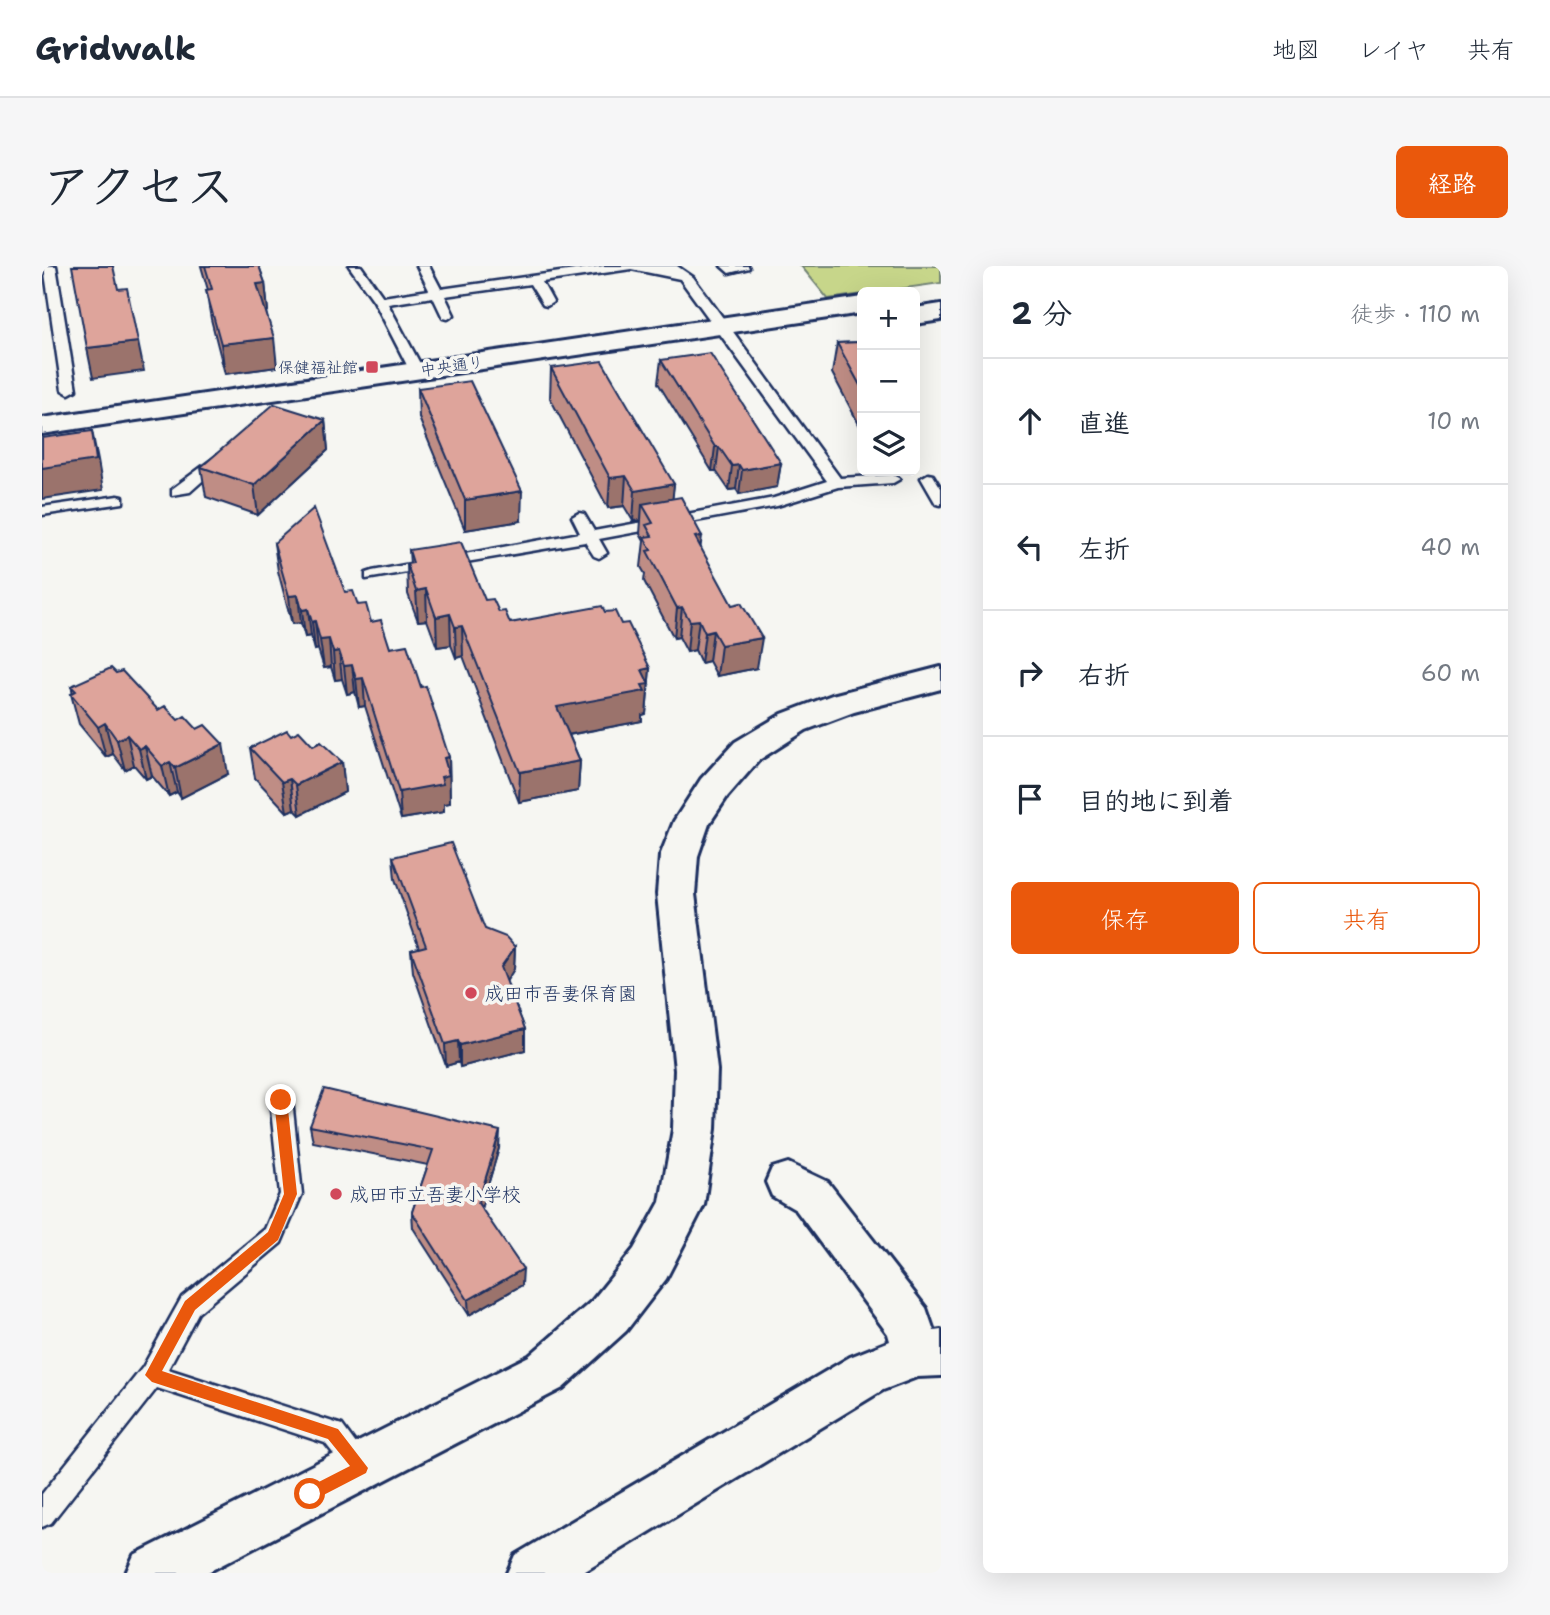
<!DOCTYPE html>
<html lang="ja">
<meta charset="utf-8">
<style>
:root{--surface:#fff;--page:#f6f6f7;--text:#1f2937;--muted:#747a83;--line:#e0e1e3;--accent:#ea580c}
body{margin:0;font-family:"Shantell Sans","Klee One",sans-serif;background:var(--page);color:var(--text)}
.controls{position:absolute;right:21px;top:21px;display:grid;overflow:hidden;border-radius:10px;box-shadow:0 7px 28px #0002}
.controls button{width:63px;height:63px;display:grid;place-items:center;padding:0;border:0;border-bottom:2px solid var(--line);background:var(--surface);color:var(--text);font:35px sans-serif}
.stop{position:absolute;width:21px;height:21px;margin:-16px;border:5px solid #ea580c;border-radius:50%;background:#fff}
.stop.end{background:#ea580c;border-color:#fff;box-shadow:0 2px 7px #0008}
.list{margin:0;padding:0;list-style:none}
h2{display:flex;justify-content:space-between;align-items:center;height:91px;margin:0;padding:0 28px;font-size:30px}
h2 small{font-size:23px;font-weight:400;color:var(--muted)}
.list li{display:grid;grid-template-columns:46px 1fr auto;gap:21px;align-items:center;box-sizing:border-box;height:126px;padding:0 28px;border-top:2px solid var(--line)}
.list b{display:block;font-size:26px;white-space:nowrap}
.list em{font-size:23px;font-style:normal;color:var(--muted)}
.actions{display:flex;gap:14px;padding:21px 28px}
.actions a{flex:1;padding:16px 0;border:2px solid var(--accent);border-radius:10px;text-align:center;font-size:24px;color:var(--accent)}
.actions .main{background:var(--accent);color:#fff}
.icon{flex:none;width:38px;height:38px;fill:none;stroke:currentColor;stroke-width:2;stroke-linecap:round;stroke-linejoin:round}
.map{position:relative;flex:none;width:899px;height:1307px;overflow:hidden;border-radius:10px}
header{display:flex;align-items:center;gap:42px;box-sizing:border-box;height:98px;padding:0 35px;background:var(--surface);border-bottom:2px solid var(--line)}
header strong{font-size:33px}
nav{display:flex;gap:38px;margin-inline-start:auto;font-size:24px}
.intro{display:flex;align-items:center;justify-content:space-between;box-sizing:border-box;height:168px;padding:0 42px}
h1{margin:0;font-size:49px}
.button{padding:18px 32px;border-radius:10px;background:var(--accent);color:#fff;font-size:24px;font-weight:700}
main{display:flex;gap:42px;padding:0 42px}
aside{flex:1;background:var(--surface);border-radius:10px;box-shadow:0 7px 28px #0002}
.map>svg:first-child{display:block}
</style>
<header>
<strong>Gridwalk</strong>
<nav><a>地図</a><a>レイヤ</a><a>共有</a></nav>
</header>
<div class="intro"><h1>アクセス</h1><a class="button">経路</a></div>
<main>
<div class="map">
<svg width="899" height="1307" viewBox="0 0 899 1307">
<rect width="100%" height="100%" fill="#f6f6f2"/>
<filter id="ink" filterUnits="userSpaceOnUse"><feTurbulence type="fractalNoise" baseFrequency=".0143" numOctaves="2"/><feDisplacementMap in="SourceGraphic" scale="14" xChannelSelector="R" yChannelSelector="G"/><feConvolveMatrix kernelMatrix="1 2 1 2 8 2 1 2 1" color-interpolation-filters="sRGB"/></filter>
<g filter="url(#ink)">
<path fill="#c7d68a" stroke="#718274" stroke-width="2" d="M 759,0 L 899,0 L 899,17 L 786,33 Z"/>
<g fill="none" stroke-linecap="round" stroke-linejoin="round">
<g stroke="#1b2f5e" stroke-width="5">
<path id="service" d="M 2,0 L 14,0 L 34,124 L 27,128 L 20,124 Z
M 307,0 L 319,0 L 341,31 L 387,24 L 375,0 L 387,0 L 399,23 L 561,0 L 635,0 L 651,11 L 798,212 L 851,209 L 858,213 L 851,217 L 796,221 L 735,240 L 557,273 L 565,287 L 557,292 L 552,290 L 543,276 L 324,313 L 324,307 L 330,305 L 538,267 L 530,251 L 537,247 L 542,248 L 552,265 L 732,232 L 785,215 L 638,13 L 589,3 L 500,16 L 511,36 L 505,40 L 501,39 L 488,18 L 403,30 L 412,49 L 406,53 L 401,52 L 391,31 L 346,38 L 382,105 L 375,109 L 368,105 L 332,35 Z
M 679,0 L 706,0 L 707,2 L 687,7 Z
M 180,186 L 187,190 L 185,193 L 148,226 L 130,229 L 130,223 Z
M 886,208 L 891,209 L 899,222 L 899,239 L 894,238 L 879,212 Z
M 76,230 L 81,231 L 81,237 L 0,249 L 0,241 Z
M 239,825 L 246,828 L 250,834 L 260,928 L 239,977 L 156,1047 L 126,1103 L 300,1159 L 331,1201 L 327,1210 L 318,1213 L 309,1210 L 283,1177 L 115,1122 L 9,1257 L 0,1261 L 0,1228 L 101,1101 L 140,1031 L 223,963 L 238,928 L 228,834 L 232,828 Z"/>
</g>
<g stroke="#1b2f5e" stroke-width="6">
<path id="minor" d="M 746,897 L 786,916 L 884,1042 L 892,1065 L 899,1064 L 899,1110 L 875,1111 L 841,1124 L 540,1307 L 465,1307 L 473,1289 L 808,1091 L 848,1075 L 846,1068 L 754,944 L 730,930 L 724,916 L 730,902 Z"/>
</g>
<g stroke="#1b2f5e" stroke-width="6">
<path id="tertiary" d="M 820,31 L 820,47 L 0,168 L 0,152 Z
M 899,38 L 899,54 L 873,58 L 873,42 Z
M 899,401 L 899,423 L 812,446 L 764,464 L 717,494 L 685,531 L 667,558 L 656,590 L 653,628 L 675,804 L 673,863 L 662,939 L 624,1013 L 584,1065 L 521,1122 L 164,1307 L 84,1307 L 92,1289 L 487,1090 L 550,1035 L 592,983 L 618,936 L 631,863 L 633,804 L 615,628 L 618,590 L 632,555 L 659,513 L 693,476 L 740,448 L 790,429 Z"/>
</g>
<use href="#service" fill="#f6f6f2" fill-rule="evenodd"/>
<use href="#minor" fill="#f6f6f2" fill-rule="evenodd"/>
<use href="#tertiary" fill="#f6f6f2" fill-rule="evenodd"/>
</g>
<path fill="#bf8d85" stroke="#1b2f5e" stroke-width="2" d="M 159,0 L 217,0 L 223,17 L 226,45 L 224,46 L 235,101 L 183,108 L 169,53 L 164,24 L 166,24 Z
M 820,76 L 820,164 L 790,107 L 795,77 Z
M 619,94 L 739,197 L 735,221 L 697,228 L 694,223 L 687,224 L 674,205 L 670,205 L 616,117 Z
M 509,102 L 632,218 L 630,233 L 658,281 L 715,402 L 675,410 L 667,395 L 659,397 L 653,384 L 645,386 L 637,371 L 632,372 L 602,315 L 603,308 L 599,301 L 602,275 L 598,268 L 599,254 L 591,255 L 582,240 L 566,242 L 508,132 Z
M 376,122 L 479,255 L 423,264 L 377,152 Z
M 283,154 L 286,184 L 216,249 L 164,231 L 159,201 Z
M 232,277 L 303,326 L 329,356 L 348,382 L 379,421 L 407,491 L 408,537 L 402,538 L 402,546 L 359,553 L 323,440 L 317,441 L 313,426 L 305,428 L 300,413 L 293,414 L 289,401 L 282,402 L 276,383 L 273,384 L 269,370 L 263,371 L 259,357 L 250,358 L 236,305 Z
M 367,284 L 443,334 L 457,346 L 468,357 L 563,346 L 579,358 L 608,402 L 604,448 L 600,449 L 600,455 L 527,469 L 538,495 L 536,525 L 477,536 L 421,390 L 414,392 L 409,379 L 395,381 L 385,354 L 376,355 L 366,328 L 365,298 L 368,298 Z
M 74,407 L 116,444 L 186,508 L 139,532 L 135,526 L 127,530 L 110,510 L 104,513 L 92,499 L 83,504 L 71,488 L 64,491 L 37,458 L 29,428 L 31,427 L 29,420 Z
M 249,469 L 300,496 L 303,526 L 258,549 L 252,543 L 245,546 L 213,512 L 208,482 Z
M 351,591 L 443,663 L 473,681 L 472,703 L 464,715 L 483,763 L 483,784 L 418,801 L 417,796 L 404,800 L 371,706 L 369,684 L 377,682 L 353,613 Z
M 268,860 L 457,882 L 439,942 L 480,1019 L 427,1049 L 371,962 L 370,946 L 386,899 L 271,876 Z"/>
<path fill="#9b736c" stroke="#1b2f5e" stroke-width="2" d="M 223,17 L 226,45 L 218,46 L 215,18 Z
M 232,72 L 235,101 L 183,108 L 179,78 Z
M 96,76 L 102,105 L 51,112 L 45,82 Z
M 283,154 L 286,184 L 216,249 L 212,219 Z
M 50,165 L 56,195 L 61,224 L 0,233 L 0,202 Z
M 673,181 L 677,181 L 674,205 L 670,205 Z
M 739,197 L 735,221 L 697,228 L 700,204 Z
M 697,199 L 694,223 L 687,224 L 690,200 Z
M 584,210 L 582,240 L 566,242 L 568,212 Z
M 632,218 L 629,248 L 600,238 L 599,254 L 591,255 L 593,225 Z
M 480,225 L 479,255 L 423,264 L 423,234 Z
M 660,270 L 656,300 L 653,271 Z
M 384,323 L 385,354 L 376,355 L 374,325 Z
M 256,329 L 259,357 L 250,358 L 247,330 Z
M 640,341 L 637,371 L 632,372 L 635,342 Z
M 266,343 L 269,370 L 263,371 L 260,344 Z
M 408,348 L 409,379 L 395,381 L 394,351 Z
M 657,354 L 653,384 L 645,386 L 648,355 Z
M 273,355 L 276,383 L 273,384 L 270,356 Z
M 420,360 L 421,390 L 414,392 L 413,361 Z
M 671,365 L 667,395 L 659,397 L 663,367 Z
M 720,372 L 715,402 L 675,410 L 679,379 Z
M 287,373 L 289,401 L 282,402 L 278,374 Z
M 297,385 L 300,413 L 293,414 L 291,386 Z
M 310,399 L 313,426 L 305,428 L 302,400 Z
M 608,402 L 604,448 L 600,449 L 600,455 L 514,471 L 515,441 L 600,404 Z
M 321,412 L 323,440 L 317,441 L 314,413 Z
M 63,457 L 71,488 L 64,491 L 56,461 Z
M 85,469 L 92,499 L 83,504 L 75,474 Z
M 181,478 L 186,508 L 139,532 L 133,502 Z
M 103,480 L 110,510 L 104,513 L 97,483 Z
M 407,491 L 408,537 L 402,538 L 402,546 L 359,553 L 357,526 L 399,511 L 402,492 Z
M 538,495 L 536,525 L 477,536 L 478,506 Z
M 128,496 L 135,526 L 127,530 L 120,500 Z
M 300,496 L 303,526 L 258,549 L 254,519 Z
M 248,513 L 252,543 L 245,546 L 240,516 Z
M 473,681 L 472,703 L 459,724 L 459,701 Z
M 483,763 L 483,784 L 418,801 L 418,779 Z
M 416,775 L 417,796 L 404,800 L 403,778 Z
M 458,865 L 457,882 L 436,953 L 436,937 Z
M 481,1003 L 480,1019 L 427,1049 L 426,1034 Z"/>
<path fill="#dea49b" stroke="#1b2f5e" stroke-width="2" d="M 30,0 L 71,0 L 76,23 L 85,22 L 96,76 L 45,82 Z
M 163,0 L 217,0 L 223,17 L 215,18 L 232,72 L 179,78 L 164,24 L 170,23 Z
M 820,76 L 820,123 L 795,77 Z
M 668,87 L 739,197 L 700,204 L 697,199 L 690,200 L 677,181 L 673,181 L 619,94 Z
M 560,95 L 632,218 L 593,225 L 584,210 L 568,212 L 509,102 Z
M 428,115 L 480,225 L 423,234 L 376,122 Z
M 232,138 L 283,154 L 212,219 L 159,201 Z
M 50,165 L 54,194 L 0,202 L 0,172 Z
M 639,231 L 660,270 L 653,271 L 690,339 L 699,337 L 720,372 L 679,379 L 671,365 L 663,367 L 657,354 L 648,355 L 640,341 L 635,342 L 605,285 L 609,284 L 602,271 L 610,270 L 604,259 L 611,257 L 600,238 Z
M 272,242 L 303,326 L 311,325 L 316,339 L 324,338 L 329,356 L 339,354 L 348,382 L 365,379 L 379,421 L 384,420 L 407,491 L 402,492 L 407,509 L 399,511 L 401,518 L 357,526 L 321,412 L 314,413 L 310,399 L 302,400 L 297,385 L 291,386 L 287,373 L 278,374 L 273,355 L 270,356 L 266,343 L 260,344 L 256,329 L 247,330 L 232,277 Z
M 419,276 L 443,334 L 451,333 L 457,346 L 463,345 L 468,357 L 560,340 L 563,346 L 573,345 L 579,358 L 586,357 L 608,402 L 600,404 L 607,418 L 600,419 L 603,425 L 515,441 L 538,495 L 478,506 L 420,360 L 413,361 L 408,348 L 394,351 L 384,323 L 374,325 L 365,298 L 371,297 L 367,284 Z
M 69,402 L 74,407 L 80,405 L 116,444 L 123,440 L 136,454 L 143,450 L 155,463 L 163,459 L 181,478 L 133,502 L 128,496 L 120,500 L 103,480 L 97,483 L 85,469 L 75,474 L 63,457 L 56,461 L 29,428 L 34,425 L 29,420 Z
M 245,464 L 249,469 L 257,465 L 271,480 L 279,476 L 300,496 L 254,519 L 248,513 L 240,516 L 208,482 Z
M 409,577 L 443,663 L 464,671 L 473,681 L 459,701 L 483,763 L 418,779 L 416,775 L 403,778 L 369,684 L 384,680 L 351,591 Z
M 282,823 L 458,865 L 436,937 L 481,1003 L 426,1034 L 370,946 L 391,884 L 268,860 Z"/>
</g>
<path fill="#ea580c" d="M 239,829 L 245,834 L 255,928 L 236,974 L 153,1044 L 120,1105 L 296,1163 L 326,1202 L 324,1207 L 268,1236 L 260,1228 L 263,1223 L 308,1200 L 286,1173 L 110,1116 L 103,1109 L 143,1035 L 226,966 L 242,928 L 232,834 Z"/>
<g fill="#d1495b" stroke="#f6f6f2" stroke-width="2.5">
<rect x="323" y="94" width="14" height="14" rx="3.5"/>
<circle cx="429" cy="727" r="7"/>
<circle cx="294" cy="928" r="7"/>
</g>
<g text-anchor="middle" dominant-baseline="central" stroke-width="7" stroke-linejoin="round" paint-order="stroke">
<g font-size="16" fill="#1b2f5e" stroke="#f6f6f2">
<text transform="translate(410 100) rotate(-8)">中央通り</text>
</g>
<g font-size="16" fill="#1b2f5e" stroke="#f6f6f2" text-anchor="end">
<text x="316" y="101">保健福祉館</text>
</g>
<g font-size="19" fill="#1b2f5e" stroke="#f6f6f2" text-anchor="start">
<text x="443" y="727">成田市吾妻保育園</text>
<text x="308" y="928">成田市立吾妻小学校</text>
</g>
</g>
</svg>
<div class="controls">
<button>+</button>
<button>−</button>
<button><svg class="icon" aria-label="layers" viewBox="0 0 24 24"><path d="M12 4l9 5-9 5-9-5zM3 14l9 5 9-5"/></svg></button>
</div>
<div class="stop" style="left:268px;top:1228px"></div>
<div class="stop end" style="left:239px;top:834px"></div>
</div>
<aside>
<h2>2 分<small>徒歩 · 110 m</small></h2>
<ul class="list">
<li><svg class="icon" aria-label="ahead" viewBox="0 0 24 24"><path d="M12 20V5M6 11l6-6 6 6"/></svg><div><b>直進</b></div><em>10 m</em></li>
<li><svg class="icon" aria-label="left" viewBox="0 0 24 24"><path d="M17 20v-9H6M10 6l-5 5 5 5"/></svg><div><b>左折</b></div><em>40 m</em></li>
<li><svg class="icon" aria-label="right" viewBox="0 0 24 24"><path d="M7 20v-9h11M14 6l5 5-5 5"/></svg><div><b>右折</b></div><em>60 m</em></li>
<li><svg class="icon" aria-label="arrive" viewBox="0 0 24 24"><path d="M6 21V4h12l-3 4 3 4H6"/></svg><div><b>目的地に到着</b></div></li>
</ul>
<div class="actions"><a class="main">保存</a><a>共有</a></div>
</aside>
</main>
